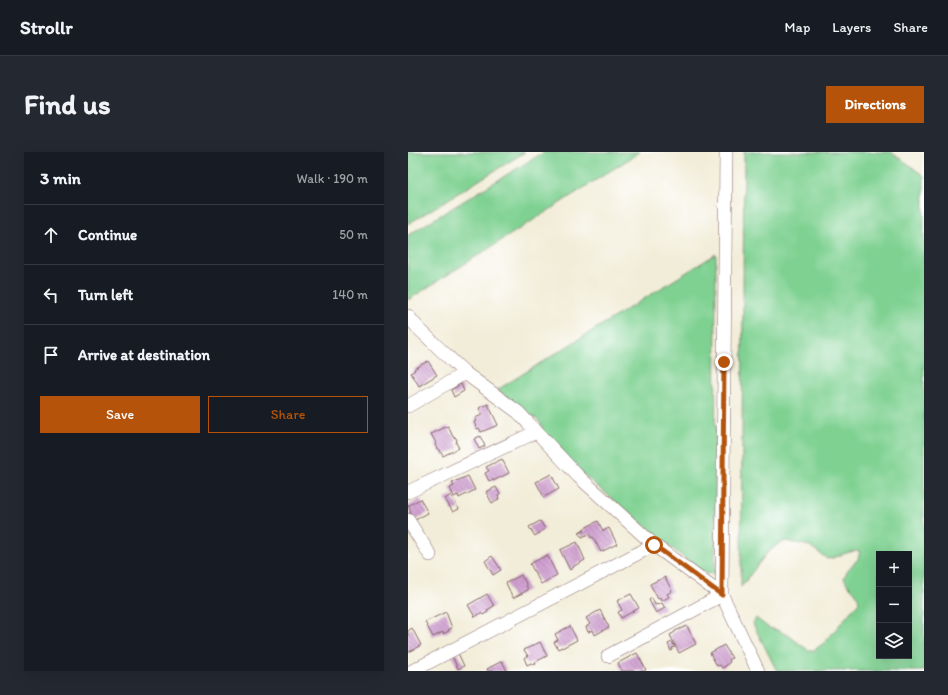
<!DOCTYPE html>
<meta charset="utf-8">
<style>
:root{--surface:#171b24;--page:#242831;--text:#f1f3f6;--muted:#9ea1a6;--line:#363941;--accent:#b45309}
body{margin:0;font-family:Itim,sans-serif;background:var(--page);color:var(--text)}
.controls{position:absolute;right:12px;bottom:12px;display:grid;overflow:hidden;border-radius:0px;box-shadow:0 4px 16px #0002}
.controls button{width:36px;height:36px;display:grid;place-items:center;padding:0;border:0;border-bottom:1px solid var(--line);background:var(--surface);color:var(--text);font:20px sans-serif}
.stop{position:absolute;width:12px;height:12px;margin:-9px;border:3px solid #b45309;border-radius:50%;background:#fff}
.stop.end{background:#b45309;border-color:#fff;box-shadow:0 1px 4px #0008}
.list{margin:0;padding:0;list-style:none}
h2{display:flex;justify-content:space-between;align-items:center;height:52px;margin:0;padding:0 16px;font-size:17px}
h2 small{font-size:13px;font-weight:400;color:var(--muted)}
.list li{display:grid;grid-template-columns:26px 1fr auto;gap:12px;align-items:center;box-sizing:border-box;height:60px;padding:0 16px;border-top:1px solid var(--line)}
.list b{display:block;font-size:15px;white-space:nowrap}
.list em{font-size:13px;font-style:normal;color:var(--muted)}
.actions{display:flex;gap:8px;padding:12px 16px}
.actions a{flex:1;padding:9px 0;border:1px solid var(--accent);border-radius:0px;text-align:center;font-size:14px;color:var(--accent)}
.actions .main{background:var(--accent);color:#fff}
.icon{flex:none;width:22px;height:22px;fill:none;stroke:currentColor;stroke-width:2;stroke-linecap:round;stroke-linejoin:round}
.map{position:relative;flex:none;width:516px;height:519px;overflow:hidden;border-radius:0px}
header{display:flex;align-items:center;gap:24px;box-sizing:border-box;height:56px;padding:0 20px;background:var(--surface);border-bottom:1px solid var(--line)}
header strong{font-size:19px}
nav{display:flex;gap:22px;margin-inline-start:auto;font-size:14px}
.intro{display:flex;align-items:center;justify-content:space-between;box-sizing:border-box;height:96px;padding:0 24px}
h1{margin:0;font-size:28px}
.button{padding:10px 18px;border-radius:0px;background:var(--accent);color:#fff;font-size:14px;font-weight:700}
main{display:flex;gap:24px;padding:0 24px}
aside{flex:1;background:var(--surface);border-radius:0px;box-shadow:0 4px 16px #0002}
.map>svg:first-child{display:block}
</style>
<header>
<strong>Strollr</strong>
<nav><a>Map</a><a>Layers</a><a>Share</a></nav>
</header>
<div class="intro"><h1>Find us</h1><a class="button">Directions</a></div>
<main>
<aside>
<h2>3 min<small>Walk · 190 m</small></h2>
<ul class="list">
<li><svg class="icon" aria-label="ahead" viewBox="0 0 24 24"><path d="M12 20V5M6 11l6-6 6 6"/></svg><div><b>Continue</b></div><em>50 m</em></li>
<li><svg class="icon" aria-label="left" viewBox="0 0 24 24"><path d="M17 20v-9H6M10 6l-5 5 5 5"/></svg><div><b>Turn left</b></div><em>140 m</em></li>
<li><svg class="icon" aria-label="arrive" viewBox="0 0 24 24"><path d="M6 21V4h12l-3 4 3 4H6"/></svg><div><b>Arrive at destination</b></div></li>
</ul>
<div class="actions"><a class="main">Save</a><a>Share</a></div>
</aside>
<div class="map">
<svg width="516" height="519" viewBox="0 0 516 519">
<defs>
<pattern id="building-back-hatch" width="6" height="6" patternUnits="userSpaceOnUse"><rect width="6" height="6" fill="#cf9fd0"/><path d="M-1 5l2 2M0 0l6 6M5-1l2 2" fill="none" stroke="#aa81a9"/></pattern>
</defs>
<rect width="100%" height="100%" fill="#fff"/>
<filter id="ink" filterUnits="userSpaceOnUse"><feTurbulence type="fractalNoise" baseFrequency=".025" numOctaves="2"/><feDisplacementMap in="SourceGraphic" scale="8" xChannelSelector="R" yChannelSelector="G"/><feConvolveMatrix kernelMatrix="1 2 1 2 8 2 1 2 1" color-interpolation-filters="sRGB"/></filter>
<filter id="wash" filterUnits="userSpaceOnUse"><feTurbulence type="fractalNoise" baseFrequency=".012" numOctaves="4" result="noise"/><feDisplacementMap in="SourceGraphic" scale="16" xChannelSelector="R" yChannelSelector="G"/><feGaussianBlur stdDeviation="0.9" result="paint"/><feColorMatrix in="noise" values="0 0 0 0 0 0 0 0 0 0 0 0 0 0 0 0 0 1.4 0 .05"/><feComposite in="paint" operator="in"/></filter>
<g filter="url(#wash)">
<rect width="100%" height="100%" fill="#f2edd8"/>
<path fill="#7fd192" stroke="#64785e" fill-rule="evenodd" d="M 0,0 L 117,0 L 0,72 Z
M 136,0 L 232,0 L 0,148 L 0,83 Z
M 336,0 L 483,0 L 496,9 L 516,24 L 516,519 L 369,519 L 345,472 L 348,466 L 361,476 L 369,478 L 381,484 L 400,498 L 406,498 L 416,491 L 451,450 C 450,443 447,440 442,435 C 439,433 438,429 436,426 L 439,419 L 450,407 L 452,399 C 440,398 430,406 419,407 L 402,394 L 378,389 L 370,392 L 358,402 L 333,435 ZM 471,402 L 501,402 L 501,504 L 471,504 Z
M 308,102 L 307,422 L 296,421 L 256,390 L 176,323 L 137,281 L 131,269 L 89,238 Z"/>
<g id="blocks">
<path fill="url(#building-back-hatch)" d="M 20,209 L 29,223 L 11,234 L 3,221 L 7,218 L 6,217 Z
M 53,232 L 56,239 L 46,245 L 43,238 Z
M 80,252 L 90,273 L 73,280 L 71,276 L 69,277 L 66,270 L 68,269 L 67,266 L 74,263 L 71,256 Z
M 40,274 L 45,285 L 48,286 L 49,288 L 48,291 L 51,296 L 35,304 L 30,296 L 29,297 L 27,292 L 28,291 L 23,282 Z
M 72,284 L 77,294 L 71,297 L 66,287 Z
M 94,307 L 101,321 L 85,329 L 85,327 L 81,329 L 77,321 L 81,319 L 78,315 Z
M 143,322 L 151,337 L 136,345 L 128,330 Z
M 60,324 L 67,338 L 51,346 L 50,343 L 46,345 L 42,336 L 46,334 L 44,331 Z
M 88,335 L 92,342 L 90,344 L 91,347 L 84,351 L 78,340 Z
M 43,343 L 51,357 L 45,360 L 37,347 Z
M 12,347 L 20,361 L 7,368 L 6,365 L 3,367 L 0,362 L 3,361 L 0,354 Z
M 132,369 L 137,377 L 127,384 L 121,375 Z
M 190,369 L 195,379 L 201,376 L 209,392 L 193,400 L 185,385 L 183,386 L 181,382 L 174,385 L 170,381 L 176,379 L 175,377 Z
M 169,390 L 177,408 L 166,414 L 166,415 L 162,418 L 152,398 Z
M 139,403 L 149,423 L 133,432 L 122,412 Z
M 84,404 L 93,418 L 85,423 L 77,409 Z
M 113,423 L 115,427 L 116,427 L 120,438 L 105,446 L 98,431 Z
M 257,425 L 264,439 L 259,442 L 261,445 L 253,449 L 252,446 L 250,447 L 242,432 Z
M 79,442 L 86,454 L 79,458 L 80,460 L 75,463 L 73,461 L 67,465 L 60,453 Z
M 223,442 L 231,456 L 213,466 L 210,460 L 214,458 L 209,449 Z
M 244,446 L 247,453 L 249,452 L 250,453 L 254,451 L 257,456 L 248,461 L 241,448 Z
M 192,458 L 201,475 L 187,483 L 185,478 L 180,480 L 178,475 L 182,472 L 178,466 Z
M 38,460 L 44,476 L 40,478 L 41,479 L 35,482 L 35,480 L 25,485 L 17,470 Z
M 162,474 L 169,488 L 154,496 L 154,495 L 150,497 L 146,490 L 150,488 L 147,482 Z
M 279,474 L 288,492 L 271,501 L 262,483 L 267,480 L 267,479 Z
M 4,476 L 13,493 L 1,500 L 0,498 L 0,479 Z
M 132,490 L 139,504 L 127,510 L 128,512 L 126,513 L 123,511 L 119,513 L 116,506 L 120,504 L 116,498 Z
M 264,490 L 267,495 L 264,496 L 265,498 L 263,499 L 260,492 Z
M 316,493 L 324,506 L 321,508 L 322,510 L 319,512 L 319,513 L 314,516 L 312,513 L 309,514 L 302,501 Z
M 50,501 L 56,514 L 50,517 L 44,504 Z
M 229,501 L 238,518 L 236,519 L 214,519 L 210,511 Z
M 94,509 L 99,519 L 80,519 L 79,517 Z"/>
</g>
</g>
<g filter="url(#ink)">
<use href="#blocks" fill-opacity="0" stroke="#856768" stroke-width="1"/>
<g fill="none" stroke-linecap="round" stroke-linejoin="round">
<g stroke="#856768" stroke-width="14">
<path id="minor" d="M 318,0 L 314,443 L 350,519
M 0,164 L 10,176 L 57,221 L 110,260 L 170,324 L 246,393 L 314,443
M 0,254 L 57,221
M 0,340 L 128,280
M 0,368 L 22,403
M 200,504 L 314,443
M 4,519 L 246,393"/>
</g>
<use href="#minor" stroke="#fff" stroke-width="13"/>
</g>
</g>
<g fill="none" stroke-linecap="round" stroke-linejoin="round" filter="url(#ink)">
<path stroke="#b45309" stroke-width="5" d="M 246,393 L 314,443 L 316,210"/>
</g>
</svg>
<div class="controls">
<button>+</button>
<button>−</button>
<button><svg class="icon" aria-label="layers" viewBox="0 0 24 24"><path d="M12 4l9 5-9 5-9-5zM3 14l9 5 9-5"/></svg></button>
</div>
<div class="stop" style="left:246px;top:393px"></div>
<div class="stop end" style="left:316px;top:210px"></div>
</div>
</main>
